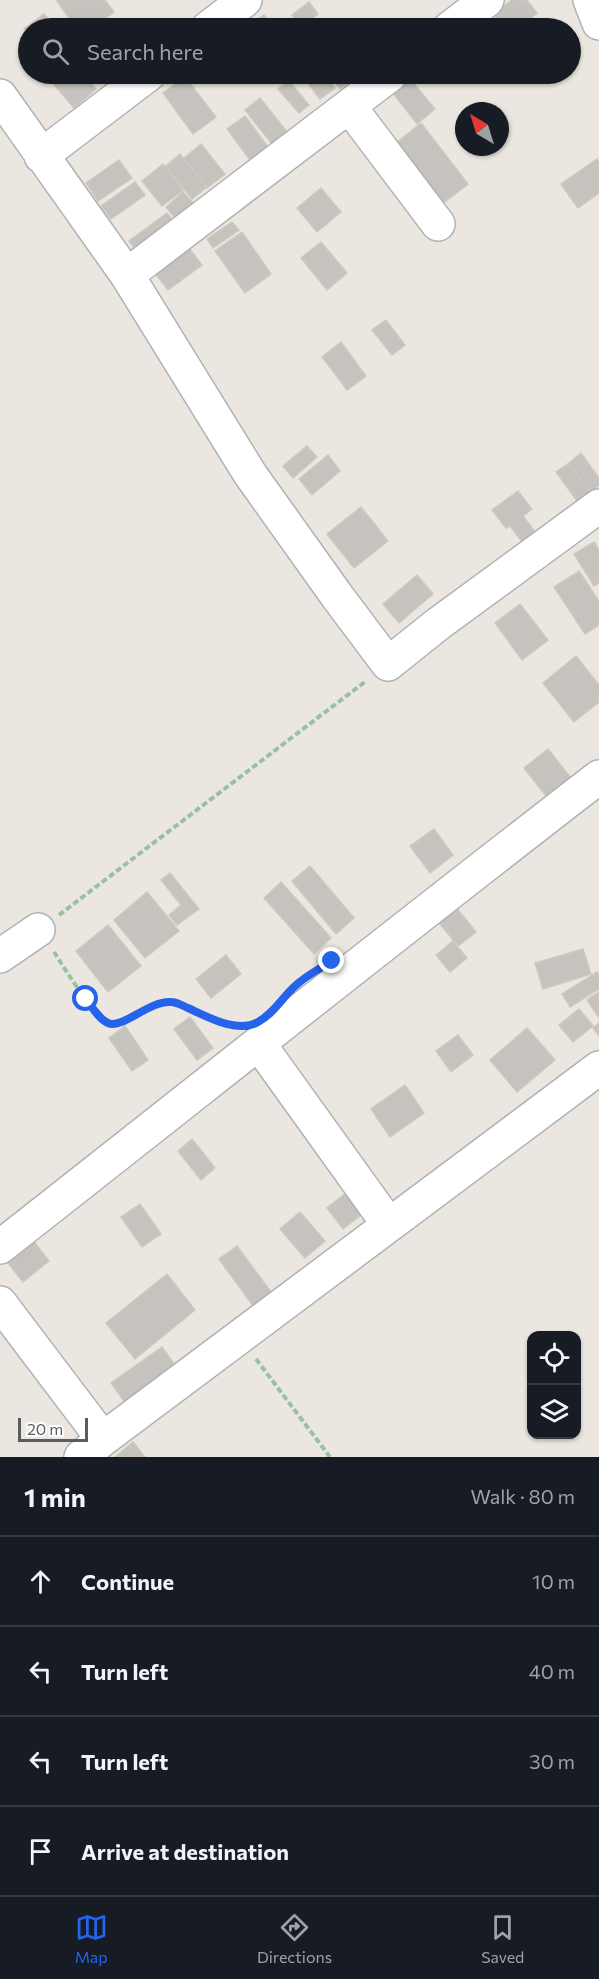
<!DOCTYPE html>
<meta charset="utf-8">
<style>
:root{--surface:#171b24;--page:#242831;--text:#f1f3f6;--muted:#9ea1a6;--line:#363941;--accent:#2563eb}
body{margin:0;font-family:Commissioner,sans-serif;background:var(--page);color:var(--text)}
.controls{position:absolute;right:18px;bottom:18px;display:grid;overflow:hidden;border-radius:12px;box-shadow:0 2px 4px #0004}
.controls button{width:54px;height:54px;display:grid;place-items:center;padding:0;border:0;border-bottom:2px solid var(--line);background:var(--surface);color:var(--text);font:30px sans-serif}
.compass{position:absolute;left:455px;top:102px;width:54px;height:54px;border-radius:50%;background:var(--surface);box-shadow:0 2px 4px #0004;rotate:322deg}
.scale{position:absolute;left:18px;bottom:15px;width:70px;box-sizing:border-box;padding-left:6px;border:3px solid #595d60;border-top:0;font-size:16px;line-height:21px;white-space:nowrap;color:#595d60;-webkit-text-stroke:4px #fff;paint-order:stroke}
.stop{position:absolute;width:18px;height:18px;margin:-14px;border:4px solid #2563eb;border-radius:50%;background:#fff}
.stop.end{background:#2563eb;border-color:#fff;box-shadow:0 2px 6px #0008}
.list{margin:0;padding:0;list-style:none}
h2{display:flex;justify-content:space-between;align-items:center;height:78px;margin:0;padding:0 24px;font-size:26px}
h2 small{font-size:20px;font-weight:400;color:var(--muted)}
.list li{display:grid;grid-template-columns:39px 1fr auto;gap:18px;align-items:center;box-sizing:border-box;height:90px;padding:0 24px;border-top:2px solid var(--line)}
.list b{display:block;font-size:22px;white-space:nowrap}
.list em{font-size:20px;font-style:normal;color:var(--muted)}
.icon{flex:none;width:33px;height:33px;fill:none;stroke:currentColor;stroke-width:2;stroke-linecap:round;stroke-linejoin:round}
.map{position:relative;flex:none;width:599px;height:1457px;overflow:hidden}
.search{position:absolute;background:var(--surface);box-shadow:0 2px 4px #0004;left:18px;right:18px;top:18px;height:66px;display:flex;align-items:center;gap:15px;box-sizing:border-box;padding:0 21px;border-radius:33px;color:var(--muted);font-size:22px}
.sheet{height:438px;background:var(--surface)}
nav{display:flex;justify-content:space-around;align-items:center;box-sizing:border-box;height:84px;border-top:2px solid var(--line);background:var(--surface);font-size:16px;color:var(--muted)}
nav a{display:grid;justify-items:center;gap:3px}
nav .on{color:var(--accent)}
.map>svg:first-child{display:block}
</style>
<div class="map">
<svg width="599" height="1457" viewBox="0 0 599 1457">
<rect width="100%" height="100%" fill="#ebe7e0"/>
<path fill="#c6c2bd" stroke="#cec8bf" stroke-width="1.5" d="M 56,0 L 105,0 L 114,12 L 91,28 L 76,28 Z
M 512,0 L 527,0 L 537,13 L 518,28 L 504,28 L 493,14 Z
M 309,2 L 318,14 L 301,26 L 292,15 Z
M 44,14 L 56,28 L 28,28 L 28,34 L 24,29 Z
M 264,15 L 274,28 L 247,28 Z
M 60,74 L 83,74 L 96,89 L 74,108 L 51,81 Z
M 301,74 L 324,74 L 335,88 L 320,99 Z
M 328,74 L 361,74 L 340,89 Z
M 185,77 L 216,117 L 193,134 L 163,93 Z
M 410,79 L 435,109 L 417,124 L 393,93 Z
M 288,80 L 309,105 L 299,113 L 278,89 Z
M 260,98 L 287,132 L 272,144 L 245,110 Z
M 245,116 L 268,147 L 250,160 L 227,129 Z
M 421,123 L 468,184 L 442,204 L 395,144 Z
M 201,144 L 225,174 L 207,188 L 184,158 Z
M 180,154 L 207,187 L 192,199 L 166,166 Z
M 597,159 L 599,162 L 599,193 L 578,208 L 561,184 Z
M 119,160 L 132,178 L 98,201 L 86,183 Z
M 163,164 L 183,190 L 162,206 L 142,181 Z
M 135,182 L 145,195 L 111,219 L 101,206 Z
M 321,188 L 341,212 L 317,232 L 297,208 Z
M 183,192 L 193,203 L 175,218 L 166,207 Z
M 167,213 L 176,224 L 137,252 L 129,241 Z
M 232,222 L 239,230 L 213,248 L 207,239 Z
M 242,232 L 271,274 L 245,293 L 215,251 Z
M 321,242 L 347,273 L 327,290 L 301,258 Z
M 186,244 L 202,265 L 168,290 L 152,269 Z
M 386,320 L 405,345 L 392,355 L 372,330 Z
M 341,342 L 366,376 L 347,390 L 322,357 Z
M 307,446 L 317,457 L 293,478 L 283,466 Z
M 581,453 L 599,478 L 599,485 L 590,492 L 569,463 Z
M 328,455 L 340,471 L 312,495 L 299,479 Z
M 569,463 L 590,492 L 577,501 L 556,472 Z
M 518,491 L 532,509 L 523,516 L 536,533 L 523,543 L 510,526 L 506,528 L 492,510 Z
M 361,507 L 388,541 L 354,568 L 327,534 Z
M 594,542 L 599,550 L 599,583 L 594,586 L 574,554 Z
M 579,571 L 599,601 L 599,625 L 585,634 L 554,587 Z
M 417,575 L 433,594 L 399,623 L 383,604 Z
M 520,604 L 548,640 L 522,660 L 495,623 Z
M 576,656 L 599,685 L 599,702 L 574,722 L 543,683 Z
M 548,749 L 571,778 L 547,797 L 524,768 Z
M 434,829 L 453,855 L 430,873 L 410,846 Z
M 310,866 L 354,918 L 336,934 L 292,881 Z
M 170,873 L 199,909 L 177,925 L 169,915 L 181,905 L 161,880 Z
M 281,882 L 331,938 L 314,954 L 264,898 Z
M 147,892 L 179,931 L 145,958 L 114,920 Z
M 454,905 L 476,932 L 458,946 L 436,919 Z
M 108,925 L 141,966 L 108,992 L 76,951 Z
M 453,941 L 467,958 L 450,972 L 436,955 Z
M 583,949 L 591,974 L 543,989 L 535,963 Z
M 226,955 L 241,974 L 211,998 L 196,979 Z
M 597,972 L 599,975 L 599,989 L 570,1007 L 562,994 Z
M 599,992 L 599,1018 L 587,1000 Z
M 579,1009 L 593,1026 L 573,1042 L 559,1025 Z
M 190,1017 L 213,1048 L 197,1060 L 174,1029 Z
M 599,1023 L 599,1036 L 593,1028 Z
M 125,1026 L 148,1060 L 132,1071 L 109,1038 Z
M 527,1028 L 555,1060 L 517,1092 L 490,1060 Z
M 458,1035 L 473,1055 L 451,1072 L 436,1051 Z
M 405,1085 L 424,1113 L 390,1137 L 371,1109 Z
M 192,1139 L 215,1168 L 201,1180 L 178,1151 Z
M 351,1189 L 367,1210 L 343,1229 L 327,1208 Z
M 140,1204 L 161,1234 L 142,1247 L 121,1217 Z
M 300,1212 L 325,1241 L 305,1258 L 280,1229 Z
M 27,1233 L 49,1261 L 23,1282 L 1,1254 Z
M 237,1246 L 274,1296 L 256,1310 L 219,1259 Z
M 167,1274 L 195,1310 L 135,1359 L 106,1323 Z
M 162,1347 L 177,1368 L 126,1404 L 111,1383 Z
M 133,1442 L 145,1457 L 115,1457 Z"/>
<g fill="none" stroke-linecap="round" stroke-linejoin="round">
<g stroke="#aeb2b5" stroke-width="36">
<path id="minor" d="M 590,0 L 599,23
M 208,28 L 245,0
M 450,28 L 487,0
M 0,96 L 127,275 L 391,74
M 349,106 L 438,224
M 41,156 L 149,74
M 127,275 L 250,474 L 337,596 L 388,664 L 438,624 L 599,506
M 0,956 L 38,930
M 259,1044 L 389,1225
M 0,1247 C 200,1090 398,932 599,777
M 0,1303 L 103,1439
M 81,1457 L 103,1439 L 599,1068"/>
</g>
<path stroke="#99c1a0" stroke-width="4" stroke-dasharray="6 3" stroke-linecap="butt" d="M 59,915 L 366,681
M 54,952 C 66,970 96,1022 115,1025 C 131,1018 145,1006 162,1003 C 182,999 214,1023 237,1026
M 256,1359 L 330,1457"/>
<use href="#minor" stroke="#fff" stroke-width="33"/>
</g>
<g fill="none" stroke-linecap="round" stroke-linejoin="round">
<path stroke="#2563eb" stroke-width="8" d="M 86,999 C 92,1007 99,1019 108,1023 C 121,1030 150,1000 171,1002 C 177,1002 183,1006 188,1008 C 208,1017 237,1034 258,1022 C 273,1014 282,998 294,987 C 305,976 319,969 332,961"/>
</g>
</svg>
<div class="controls">
<button><svg class="icon" aria-label="locate" viewBox="0 0 24 24"><circle cx="12" cy="12" r="6"/><path d="M12 2v4M12 18v4M2 12h4M18 12h4"/></svg></button>
<button><svg class="icon" aria-label="layers" viewBox="0 0 24 24"><path d="M12 4l9 5-9 5-9-5zM3 14l9 5 9-5"/></svg></button>
</div>
<svg class="compass" viewBox="-18 -18 36 36"><path d="M0-13l5 13h-10z" fill="#e53935"/><path d="M0 13l5-13h-10z" fill="#9ea1a6"/></svg>
<div class="scale">20 m</div>
<div class="stop" style="left:86px;top:999px"></div>
<div class="stop end" style="left:332px;top:961px"></div>
<div class="search"><svg class="icon" aria-label="search" viewBox="0 0 24 24"><circle cx="10" cy="10" r="6"/><path d="M15 15l6 6"/></svg>Search here</div>
</div>
<section class="sheet">
<h2>1 min<small>Walk · 80 m</small></h2>
<ul class="list">
<li><svg class="icon" aria-label="ahead" viewBox="0 0 24 24"><path d="M12 20V5M6 11l6-6 6 6"/></svg><div><b>Continue</b></div><em>10 m</em></li>
<li><svg class="icon" aria-label="left" viewBox="0 0 24 24"><path d="M17 20v-9H6M10 6l-5 5 5 5"/></svg><div><b>Turn left</b></div><em>40 m</em></li>
<li><svg class="icon" aria-label="left" viewBox="0 0 24 24"><path d="M17 20v-9H6M10 6l-5 5 5 5"/></svg><div><b>Turn left</b></div><em>30 m</em></li>
<li><svg class="icon" aria-label="arrive" viewBox="0 0 24 24"><path d="M6 21V4h12l-3 4 3 4H6"/></svg><div><b>Arrive at destination</b></div></li>
</ul>
</section>
<nav>
<a class="on"><svg class="icon" aria-label="map" viewBox="0 0 24 24"><path d="M3 6l6-2 6 2 6-2v14l-6 2-6-2-6 2zM9 4v14M15 6v14"/></svg>Map</a>
<a><svg class="icon" aria-label="directions" viewBox="0 0 24 24"><path d="M12 3l9 9-9 9-9-9zM9 14v-3h6M13 9l2 2-2 2"/></svg>Directions</a>
<a><svg class="icon" aria-label="saved" viewBox="0 0 24 24"><path d="M7 4h10v16l-5-4-5 4z"/></svg>Saved</a>
</nav>
